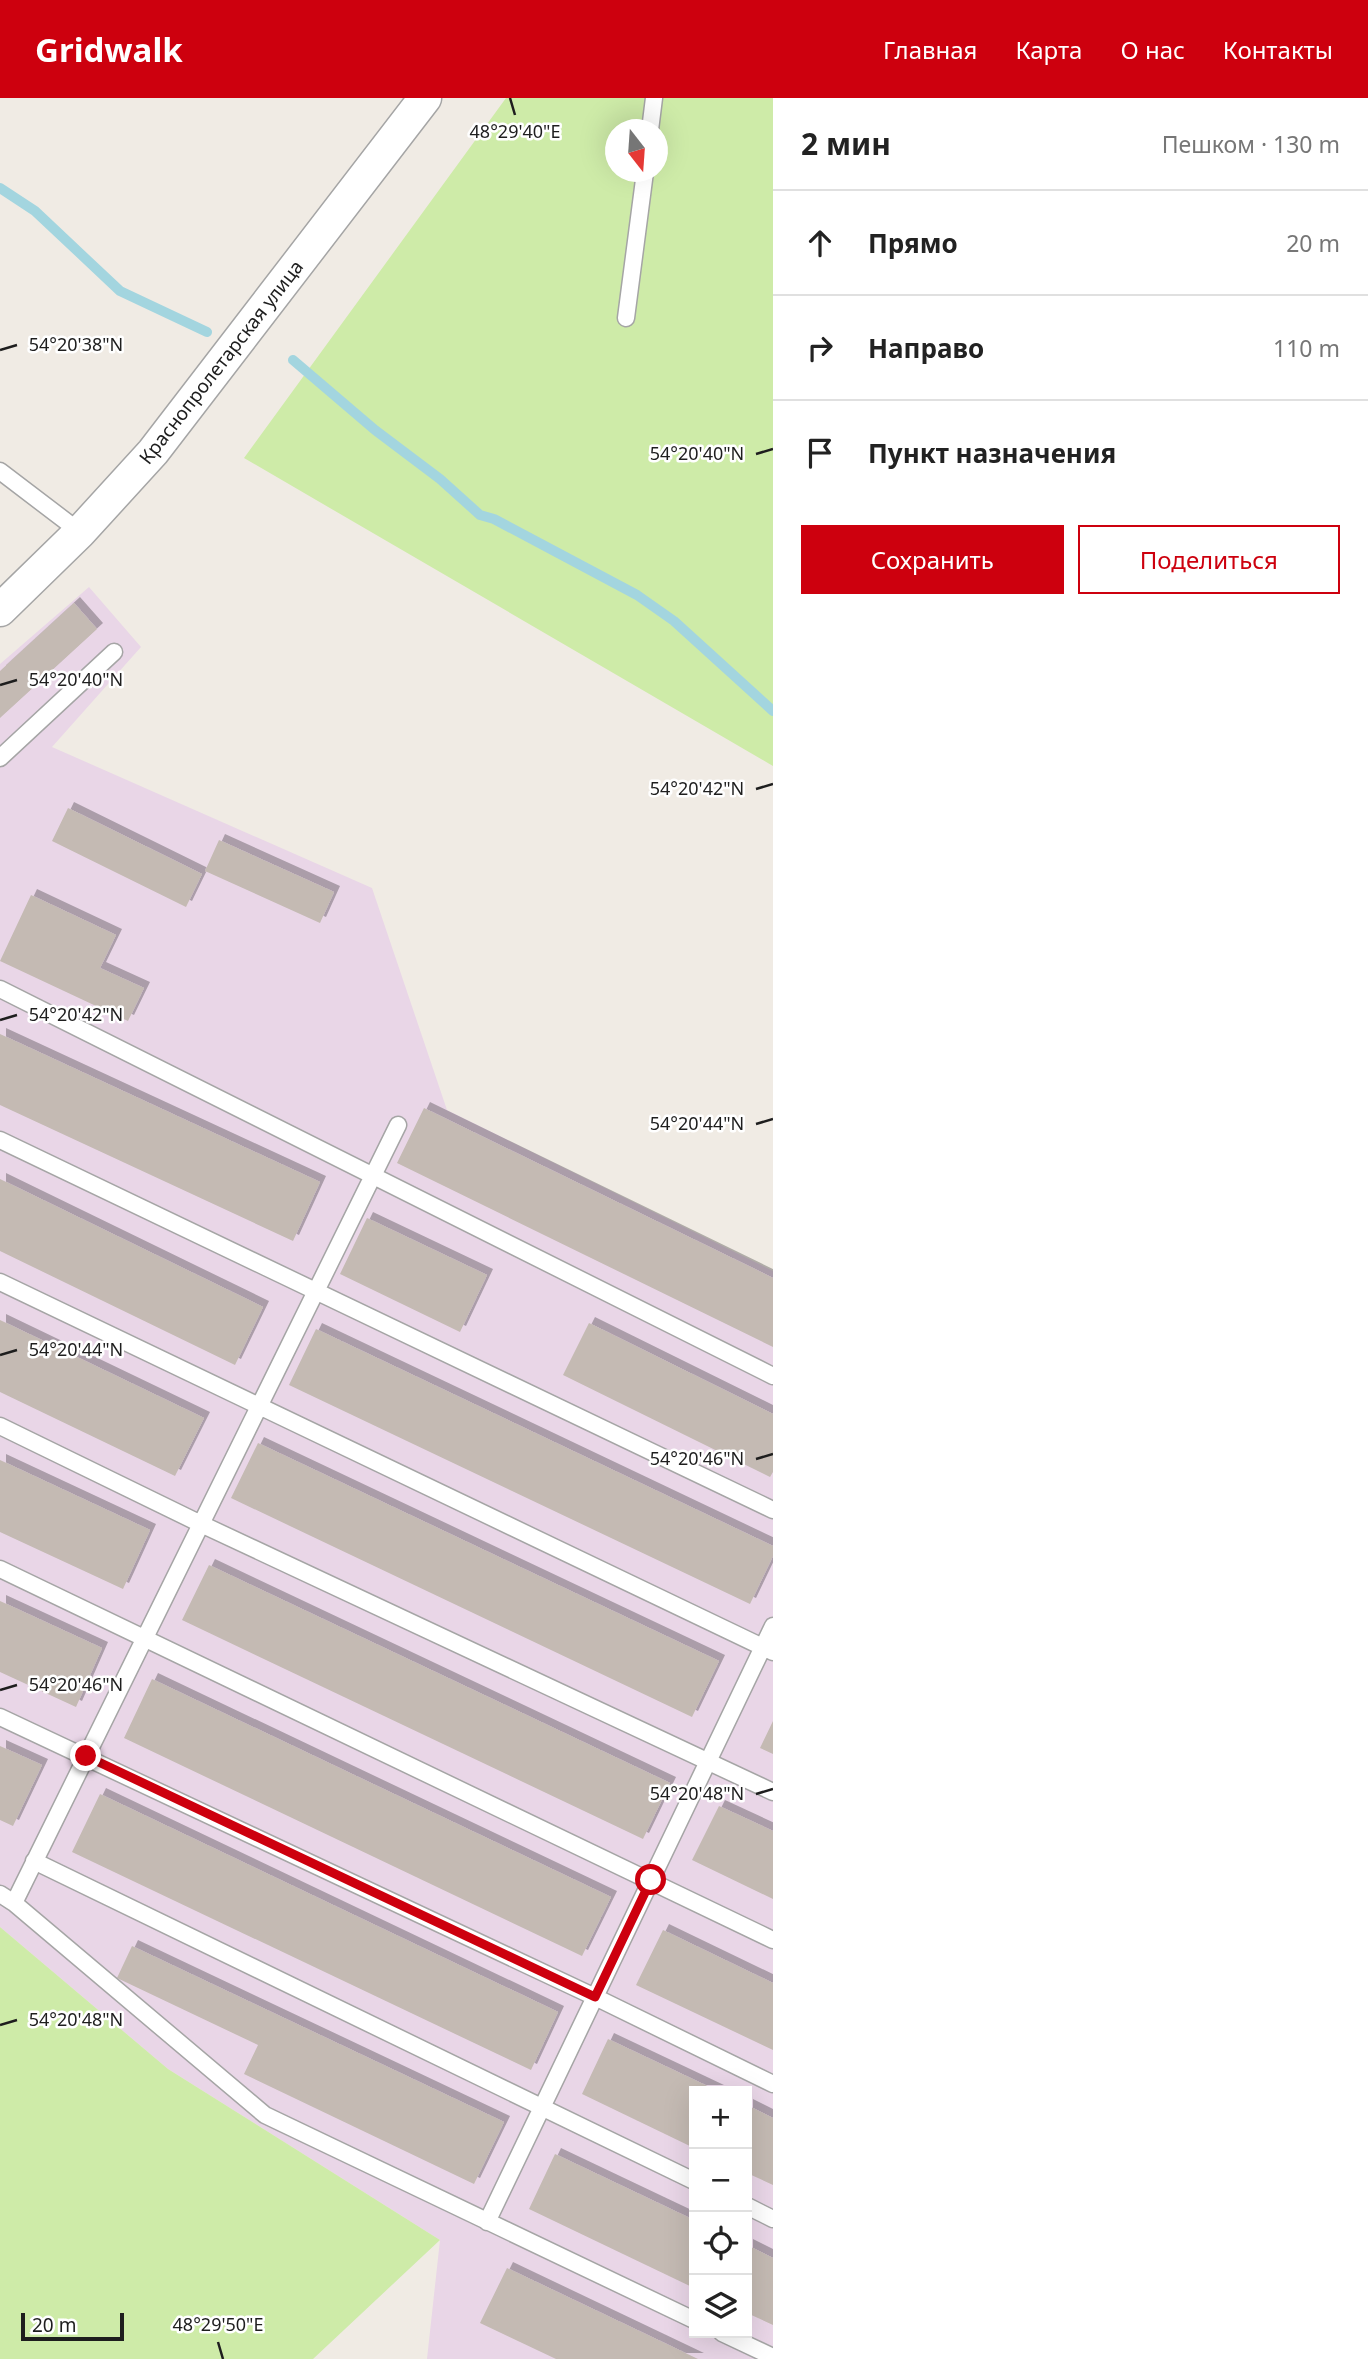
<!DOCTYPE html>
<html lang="ru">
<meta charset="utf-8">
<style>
:root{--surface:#fff;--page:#f6f6f6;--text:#222;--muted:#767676;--line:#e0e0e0;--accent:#cd000e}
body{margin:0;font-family:"Noto Sans",sans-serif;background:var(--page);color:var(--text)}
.controls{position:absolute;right:21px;bottom:21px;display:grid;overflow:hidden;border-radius:0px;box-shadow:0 7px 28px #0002}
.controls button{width:63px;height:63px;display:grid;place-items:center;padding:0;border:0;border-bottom:2px solid var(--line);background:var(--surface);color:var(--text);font:35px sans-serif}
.compass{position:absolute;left:605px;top:21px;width:63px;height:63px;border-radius:50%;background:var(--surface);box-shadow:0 7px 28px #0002;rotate:163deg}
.scale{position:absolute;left:21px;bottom:18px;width:103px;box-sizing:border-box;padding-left:7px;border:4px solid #1e1e1e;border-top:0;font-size:19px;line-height:24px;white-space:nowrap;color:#1e1e1e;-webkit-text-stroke:5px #fff;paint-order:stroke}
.stop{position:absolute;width:21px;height:21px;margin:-16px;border:5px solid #cd000e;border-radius:50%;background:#fff}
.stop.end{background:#cd000e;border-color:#fff;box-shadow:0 2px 7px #0008}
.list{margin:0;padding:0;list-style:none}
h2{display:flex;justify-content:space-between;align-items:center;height:91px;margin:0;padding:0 28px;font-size:30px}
h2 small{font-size:23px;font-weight:400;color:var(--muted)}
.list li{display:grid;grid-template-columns:46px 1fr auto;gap:21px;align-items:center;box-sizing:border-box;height:105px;padding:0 28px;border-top:2px solid var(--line)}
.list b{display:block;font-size:26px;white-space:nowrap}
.list em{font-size:23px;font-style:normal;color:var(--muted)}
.actions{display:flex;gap:14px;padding:21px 28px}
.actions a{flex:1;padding:16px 0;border:2px solid var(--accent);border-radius:0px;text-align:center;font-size:24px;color:var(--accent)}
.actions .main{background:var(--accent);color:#fff}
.icon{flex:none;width:38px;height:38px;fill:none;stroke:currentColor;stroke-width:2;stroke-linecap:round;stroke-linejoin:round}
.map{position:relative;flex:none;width:773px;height:2261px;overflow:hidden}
header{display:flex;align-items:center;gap:42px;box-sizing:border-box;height:98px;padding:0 35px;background:var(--accent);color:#fff}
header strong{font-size:33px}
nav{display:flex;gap:38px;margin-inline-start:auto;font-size:24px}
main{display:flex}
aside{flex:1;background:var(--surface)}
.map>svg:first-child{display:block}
</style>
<header>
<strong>Gridwalk</strong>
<nav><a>Главная</a><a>Карта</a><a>О нас</a><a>Контакты</a></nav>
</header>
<main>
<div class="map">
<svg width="773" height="2261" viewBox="0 0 773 2261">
<defs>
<filter id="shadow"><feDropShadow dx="6" dy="-6" stdDeviation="0" flood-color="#0004"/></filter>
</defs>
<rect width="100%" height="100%" fill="#f0ebe4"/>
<path fill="#e9d6e7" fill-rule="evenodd" d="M 89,489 L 141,549 L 52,649 L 372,790 L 447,1012 L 773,1173 L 773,2261 L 427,2261 L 440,2142 L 168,1971 L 0,1829 L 0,566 ZM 694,1993 L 747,1993 L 747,2235 L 694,2235 Z"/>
<path fill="#ceeba8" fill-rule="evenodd" d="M 506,0 L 773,0 L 773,668 L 244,360 ZM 615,32 L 657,32 L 657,74 L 615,74 Z
M 0,1829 L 168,1971 L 440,2142 L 313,2261 L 0,2261 Z"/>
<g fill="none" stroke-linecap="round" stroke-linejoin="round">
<path stroke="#a3d5df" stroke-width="10" d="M 0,90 L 35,113 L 120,193 L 207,234
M 293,262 L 375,332 L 440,381 L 480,417 L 494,421 L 637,497 L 674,523 L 773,613"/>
</g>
<path fill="#c4bab3" filter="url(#shadow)" d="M 74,505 L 97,531 L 0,620 L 0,573 Z
M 68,710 L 202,776 L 186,809 L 52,743 Z
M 219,742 L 334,794 L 320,825 L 205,773 Z
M 31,797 L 116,837 L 100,870 L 144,890 L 128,923 L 0,863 Z
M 0,936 L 320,1084 L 293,1143 L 0,1007 Z
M 424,1010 L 773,1180 L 773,1249 L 397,1065 Z
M 0,1081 L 263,1209 L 235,1267 L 0,1153 Z
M 367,1120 L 487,1177 L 460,1234 L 340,1176 Z
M 0,1222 L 204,1320 L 175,1378 L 0,1294 Z
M 589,1225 L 773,1316 L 773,1374 L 770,1379 L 563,1277 Z
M 316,1231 L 773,1448 L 773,1458 L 750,1506 L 289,1287 Z
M 258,1345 L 719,1563 L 692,1619 L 231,1400 Z
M 0,1362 L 150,1432 L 123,1491 L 0,1434 Z
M 209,1467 L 670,1685 L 643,1741 L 182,1522 Z
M 0,1503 L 102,1550 L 76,1609 L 0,1574 Z
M 152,1581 L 611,1799 L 582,1858 L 124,1640 Z
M 773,1623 L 773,1656 L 760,1650 Z
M 0,1648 L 42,1667 L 13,1728 L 0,1722 Z
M 100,1696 L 558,1914 L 531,1972 L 72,1754 Z
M 719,1708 L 773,1733 L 773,1801 L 692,1762 Z
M 663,1832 L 773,1885 L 773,1952 L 636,1887 Z
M 132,1848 L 504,2024 L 474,2086 L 244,1976 L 258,1947 L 117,1880 Z
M 608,1941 L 718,1993 L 694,1993 L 694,2050 L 582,1996 Z
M 747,2007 L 773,2020 L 773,2087 L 747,2075 Z
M 555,2056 L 694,2122 L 694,2190 L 529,2111 Z
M 747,2147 L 773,2160 L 773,2227 L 747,2215 Z
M 507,2170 L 698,2261 L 556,2261 L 480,2225 Z"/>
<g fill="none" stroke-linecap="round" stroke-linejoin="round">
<g stroke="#a5a5a5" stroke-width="19">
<path id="lane" d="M 650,32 L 654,0
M 626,220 L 645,74
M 0,373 L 80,434
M 0,660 L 114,554
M 0,891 L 773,1278
M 0,1042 L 773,1412
M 0,1184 L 773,1554
M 0,1328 L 201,1426 L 773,1694
M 0,1471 L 773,1842
M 0,1619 L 595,1899 L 773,1986
M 34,1763 L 694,2083
M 0,1796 L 14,1805 L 265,2017 L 694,2222
M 14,1805 L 398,1027
M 747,2108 L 773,2121
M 487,2124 L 773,1528
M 722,2235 L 773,2259"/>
</g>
<g stroke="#a5a5a5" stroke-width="35">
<path id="street" d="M 0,512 L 80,434 L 153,354 L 425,0"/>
</g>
<use href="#lane" stroke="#fff" stroke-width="16"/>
<use href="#street" stroke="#fff" stroke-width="32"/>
</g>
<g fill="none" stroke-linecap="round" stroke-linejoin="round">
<path stroke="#cd000e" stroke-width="9" d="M 86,1658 L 595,1899 L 651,1782"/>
</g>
<path fill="none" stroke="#1e1e1e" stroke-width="2.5" d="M 510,0 L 515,17M 0,252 L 17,247M 756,356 L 773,351M 0,587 L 17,582M 756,691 L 773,686M 0,922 L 17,917M 756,1026 L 773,1021M 0,1257 L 17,1252M 756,1361 L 773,1356M 0,1592 L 17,1587M 756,1696 L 773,1691M 0,1927 L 17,1922M 218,2244 L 223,2261"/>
<g text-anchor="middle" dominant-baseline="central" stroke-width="5" stroke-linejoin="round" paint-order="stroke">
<g font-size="19" fill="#1e1e1e" stroke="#fff">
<text transform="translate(221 264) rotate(-52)">Краснопролетарская улица</text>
</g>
</g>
<g font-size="18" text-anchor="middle" fill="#1e1e1e" stroke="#fff" stroke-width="5" stroke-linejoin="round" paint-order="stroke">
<text x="515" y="40">48°29'40"E</text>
<text x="76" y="253">54°20'38"N</text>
<text x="697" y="362">54°20'40"N</text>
<text x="76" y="588">54°20'40"N</text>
<text x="697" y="697">54°20'42"N</text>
<text x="76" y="923">54°20'42"N</text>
<text x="697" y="1032">54°20'44"N</text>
<text x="76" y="1258">54°20'44"N</text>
<text x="697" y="1367">54°20'46"N</text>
<text x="76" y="1593">54°20'46"N</text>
<text x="697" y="1702">54°20'48"N</text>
<text x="76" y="1928">54°20'48"N</text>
<text x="218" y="2233">48°29'50"E</text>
</g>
</svg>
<div class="controls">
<button>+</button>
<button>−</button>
<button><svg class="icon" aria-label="locate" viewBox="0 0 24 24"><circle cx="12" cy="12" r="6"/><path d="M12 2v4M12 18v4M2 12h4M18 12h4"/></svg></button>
<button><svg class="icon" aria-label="layers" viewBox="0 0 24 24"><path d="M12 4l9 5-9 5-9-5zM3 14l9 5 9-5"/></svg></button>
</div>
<svg class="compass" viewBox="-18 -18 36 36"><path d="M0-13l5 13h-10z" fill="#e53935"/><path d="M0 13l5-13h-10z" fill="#767676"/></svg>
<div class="scale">20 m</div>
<div class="stop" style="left:651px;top:1782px"></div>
<div class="stop end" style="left:86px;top:1658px"></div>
</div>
<aside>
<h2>2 мин<small>Пешком · 130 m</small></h2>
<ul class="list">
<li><svg class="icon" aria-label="ahead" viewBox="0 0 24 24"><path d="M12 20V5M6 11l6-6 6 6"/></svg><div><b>Прямо</b></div><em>20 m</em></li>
<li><svg class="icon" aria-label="right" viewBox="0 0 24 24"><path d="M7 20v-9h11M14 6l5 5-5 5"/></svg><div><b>Направо</b></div><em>110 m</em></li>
<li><svg class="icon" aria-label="arrive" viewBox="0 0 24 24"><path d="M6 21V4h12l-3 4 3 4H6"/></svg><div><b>Пункт назначения</b></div></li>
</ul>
<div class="actions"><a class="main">Сохранить</a><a>Поделиться</a></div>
</aside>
</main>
